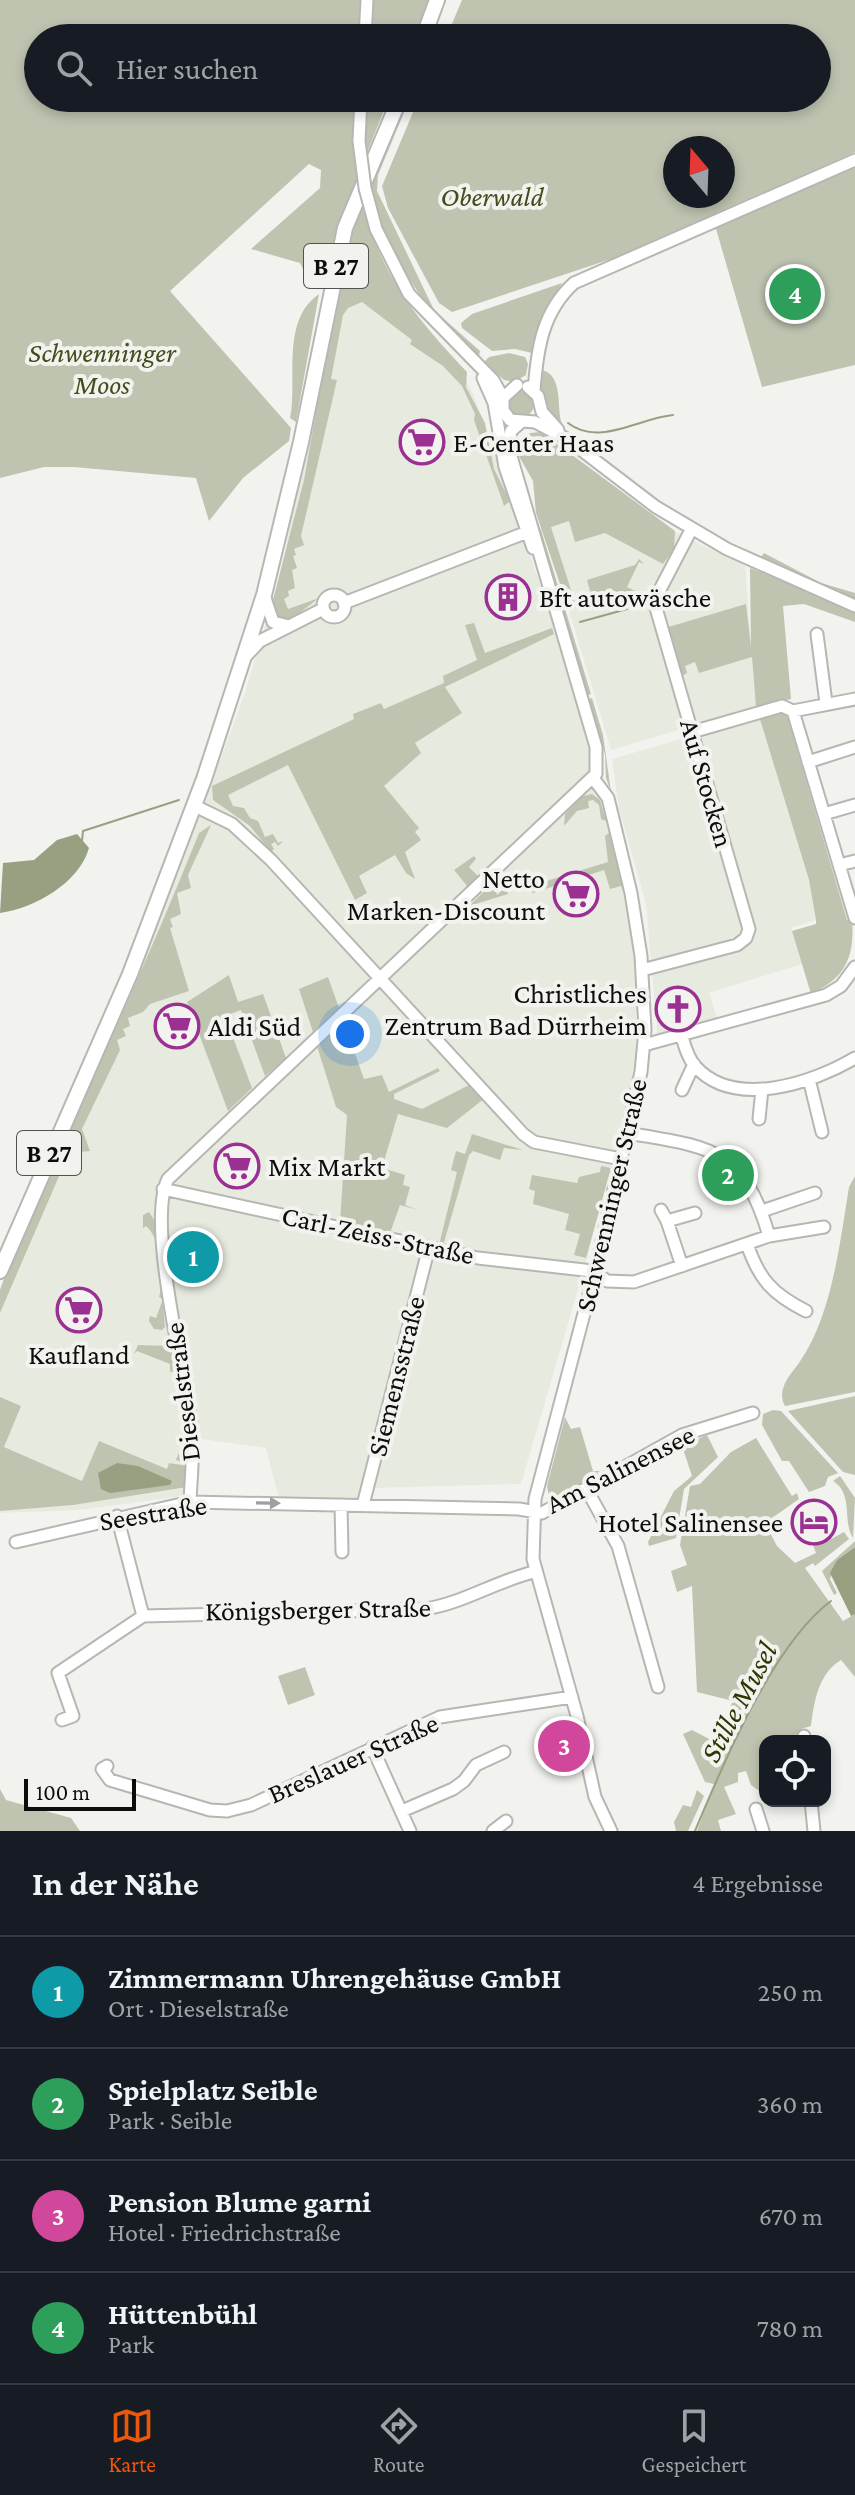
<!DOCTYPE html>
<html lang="de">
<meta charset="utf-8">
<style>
:root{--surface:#171b24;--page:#20242c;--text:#f1f3f6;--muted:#9ea1a6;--line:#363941;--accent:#ea580c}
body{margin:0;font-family:"Crimson Pro",serif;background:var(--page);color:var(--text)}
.controls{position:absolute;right:24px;bottom:24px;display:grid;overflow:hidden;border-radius:16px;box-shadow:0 4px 12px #0003}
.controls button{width:72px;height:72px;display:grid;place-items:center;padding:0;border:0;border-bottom:2px solid var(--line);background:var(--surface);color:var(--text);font:40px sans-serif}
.compass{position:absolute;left:663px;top:136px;width:72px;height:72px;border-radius:50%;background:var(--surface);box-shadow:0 4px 12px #0003;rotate:341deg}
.scale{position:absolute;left:24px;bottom:20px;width:112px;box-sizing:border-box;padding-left:8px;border:4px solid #0d0e0c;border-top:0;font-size:22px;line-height:28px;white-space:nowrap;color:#0d0e0c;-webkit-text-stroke:6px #f2f3ef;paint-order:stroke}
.you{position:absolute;left:350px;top:1034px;width:28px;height:28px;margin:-20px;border:6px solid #fff;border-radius:50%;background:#1a73e8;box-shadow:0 0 0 12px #1a73e833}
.badge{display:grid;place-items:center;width:52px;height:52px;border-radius:50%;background:var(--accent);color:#fff;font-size:26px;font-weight:700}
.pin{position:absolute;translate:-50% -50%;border:4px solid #fff;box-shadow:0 2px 8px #0006}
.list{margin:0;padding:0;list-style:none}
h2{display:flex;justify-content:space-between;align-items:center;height:104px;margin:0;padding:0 32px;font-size:34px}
h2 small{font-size:26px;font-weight:400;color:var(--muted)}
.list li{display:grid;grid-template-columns:52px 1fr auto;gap:24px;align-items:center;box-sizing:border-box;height:112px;padding:0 32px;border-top:2px solid var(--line)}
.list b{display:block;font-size:30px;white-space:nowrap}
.list p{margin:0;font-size:26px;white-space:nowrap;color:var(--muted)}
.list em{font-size:26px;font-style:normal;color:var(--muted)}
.icon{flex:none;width:44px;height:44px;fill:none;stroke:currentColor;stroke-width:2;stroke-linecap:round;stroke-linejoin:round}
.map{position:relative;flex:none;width:855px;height:1831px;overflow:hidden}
.search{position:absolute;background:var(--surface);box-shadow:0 4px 12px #0003;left:24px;right:24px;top:24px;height:88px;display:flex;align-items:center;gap:20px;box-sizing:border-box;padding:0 28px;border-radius:44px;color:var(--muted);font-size:30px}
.sheet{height:552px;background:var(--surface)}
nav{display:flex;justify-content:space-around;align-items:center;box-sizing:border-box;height:112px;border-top:2px solid var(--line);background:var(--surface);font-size:22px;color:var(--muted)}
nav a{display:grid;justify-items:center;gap:4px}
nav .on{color:var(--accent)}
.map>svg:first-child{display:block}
</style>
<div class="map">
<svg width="855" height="1831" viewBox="0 0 855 1831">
<rect width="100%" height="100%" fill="#f2f3ef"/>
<path fill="#e7ebdf" d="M 383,289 L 466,379 L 476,401 L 557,632 L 591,748 L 634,936 L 637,1064 L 587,1259 L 521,1484 L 375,1488 L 371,1503 L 279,1499 L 266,1448 L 194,1438 L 190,1495 L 79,1510 L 0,1513 L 0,1308 L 198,819 L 245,693 L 279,579 L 336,306 Z
M 615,502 L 745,566 L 756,707 L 611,750 L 541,518 Z
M 759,716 L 809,881 L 816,920 L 791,928 L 802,964 L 709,993 L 719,1024 L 658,1041 L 646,904 L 619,809 L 612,759 Z"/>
<path fill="#bec4b0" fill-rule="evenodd" d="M 0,0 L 360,0 L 358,38 L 38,38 L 38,98 L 355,98 L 358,183 L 328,277 L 311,285 L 300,263 L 251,249 L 320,188 L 321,170 L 309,164 L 170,291 L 291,428 L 289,441 L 243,478 L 209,521 L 196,478 L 74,467 L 44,467 L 0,478 Z
M 373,0 L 429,0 L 414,38 L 370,38 Z
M 462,0 L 855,0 L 855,152 L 614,258 L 452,312 L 439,303 L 388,208 L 382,186 L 419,98 L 817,98 L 817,38 L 446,38 ZM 675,148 L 723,148 L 723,196 L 675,196 Z
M 365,98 L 389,98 L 366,155 L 365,99 Z
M 404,98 L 410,98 L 378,175 L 377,191 L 434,310 L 480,351 L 479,356 C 422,311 391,257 368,189 Z
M 855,161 L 855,365 L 762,387 L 714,222 Z
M 362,206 C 384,279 416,318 467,372 L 466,387 L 485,423 L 494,469 L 510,501 L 504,506 L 474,420 L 475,414 L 462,386 L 443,366 L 410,344 L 412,340 L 362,302 L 348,308 L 343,315 L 331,379 L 337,380 L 301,536 L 304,545 L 294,549 L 296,555 L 293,556 L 297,568 L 292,570 L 295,588 L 288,591 L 289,596 L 284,599 L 288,609 L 319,598 L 289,621 L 279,619 L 272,605 L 274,596 L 304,480 L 343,260 Z
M 562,283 L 543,319 L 532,353 L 515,349 L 492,351 L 462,328 L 461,323 L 472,314 Z
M 319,294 L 296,422 L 290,418 C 298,380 280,321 319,294 Z
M 509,353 L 525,357 L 528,364 L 526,375 L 514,382 L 504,380 L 484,362 L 489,357 Z
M 542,370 C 564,375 556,409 562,424 C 547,411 533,393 542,370 Z
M508 404a13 13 0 1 1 26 0a13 13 0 1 1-26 0Z
M 541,432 L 675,531 L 674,549 L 663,564 L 605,533 L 575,542 L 569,521 L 551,527 L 576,606 L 593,601 L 587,580 L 635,565 L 639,559 L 644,564 L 639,562 L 627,587 L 645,596 L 640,601 L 611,597 L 582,607 L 568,608 L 536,513 L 533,481 L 516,451 L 530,433 Z
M 535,519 L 541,530 L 591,694 L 588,695 Z
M 764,553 L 821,583 L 855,593 L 855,605 L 759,560 Z
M 750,568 L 855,610 L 855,622 L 804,604 L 783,606 L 791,699 L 756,707 L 752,657 L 699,673 L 695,662 L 685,666 L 687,673 L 682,676 L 665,628 L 746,604 L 751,647 Z
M 474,623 L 485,653 L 552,628 L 554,634 L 445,687 L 462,713 L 415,743 L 421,753 L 384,786 L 419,828 L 415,832 L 421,840 L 405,852 L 415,879 L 406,873 L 395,855 L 359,876 L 367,893 L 355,900 L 288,765 L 228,795 L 233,806 L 244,808 L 250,818 L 258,821 L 265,837 L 273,834 L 278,843 L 283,841 L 278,846 L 275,842 L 271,844 L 274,849 L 271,852 L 250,826 L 213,800 L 212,786 L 354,719 L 353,714 L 381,703 L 384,709 L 444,683 L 443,676 L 477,660 L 465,625 Z
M 592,698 L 603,735 L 611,792 L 606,778 L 605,755 L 589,699 Z
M 781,709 L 786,712 L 847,920 L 852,919 C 855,958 845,978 811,994 L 792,931 L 816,924 L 816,920 L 809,880 L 759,716 Z
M 592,794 L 600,800 L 606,821 L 601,819 L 599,805 L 593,800 L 588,801 L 589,808 L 577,811 L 564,826 L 565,814 L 583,796 Z
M 211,825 L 188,875 L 191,888 L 177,893 L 181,914 L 170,919 L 173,927 L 170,928 L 189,991 L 150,1004 L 143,1012 L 128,1018 L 130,1026 L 123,1029 L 126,1036 L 117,1040 L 120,1050 L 82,1129 L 90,1151 L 69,1153 L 0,1313 L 0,1290 L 7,1270 C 71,1124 140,981 199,833 Z
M 609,833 L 624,893 L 621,886 L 610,889 L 604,870 L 533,893 L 530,886 L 608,862 L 605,836 Z
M 474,856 L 476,859 L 469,867 L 479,877 L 468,887 L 454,870 Z
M 493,883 L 497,895 L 506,887 L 508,894 L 469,906 Z
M 229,975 L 238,1002 L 263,994 L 286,1058 L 265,1076 L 241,1010 L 225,1016 L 252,1088 L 228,1111 L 187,1002 Z
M 328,977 L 339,1008 L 313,1032 L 299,989 Z
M 344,1022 L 364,1079 L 382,1075 L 389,1092 L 438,1068 L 440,1071 L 394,1094 L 394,1099 L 422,1109 L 471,1084 L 485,1098 L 447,1128 L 398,1114 L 382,1168 L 405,1175 L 403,1185 L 410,1187 L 405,1205 L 418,1210 L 400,1205 L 390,1233 L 340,1222 L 347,1115 L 336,1107 L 317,1046 Z
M 472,1134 L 523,1150 L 504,1148 L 500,1160 L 473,1151 L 469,1155 L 443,1246 L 439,1245 L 457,1172 L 451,1170 L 456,1151 L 465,1154 Z
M 601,1166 L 611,1168 L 586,1258 L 574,1255 L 580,1234 L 565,1230 L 569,1214 L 533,1204 L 535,1191 L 529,1189 L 532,1175 L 577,1183 L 579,1177 L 600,1172 Z
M 855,1176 L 855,1392 L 785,1406 C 777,1392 787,1378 796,1367 C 831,1322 840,1243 849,1187 Z
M 149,1212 L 155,1221 L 165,1327 L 162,1330 L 154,1329 L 149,1321 L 150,1316 L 156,1318 L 163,1299 L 159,1297 C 165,1278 162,1240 146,1226 L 143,1228 L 143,1215 Z
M 138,1345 L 169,1346 L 174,1351 L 188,1430 L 187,1463 L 176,1460 L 185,1438 L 180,1431 L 186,1430 L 176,1371 L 170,1372 L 170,1364 L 137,1351 L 134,1354 Z
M 855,1396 L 855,1475 L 843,1472 L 788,1411 Z
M 0,1397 L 21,1406 L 4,1447 L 82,1481 L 99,1441 L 167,1469 L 169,1463 L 188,1466 L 187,1487 L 73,1505 L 0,1511 Z
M 773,1410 L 781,1411 L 838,1473 L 828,1477 L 825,1486 L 809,1492 L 789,1461 L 782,1461 L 762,1425 L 763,1414 Z
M 565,1417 L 571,1429 L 580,1427 L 593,1471 L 600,1471 L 557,1498 L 549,1497 L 547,1486 Z
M 707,1435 L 718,1457 L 684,1489 L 676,1538 L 649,1546 L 648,1542 L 674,1491 L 692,1476 L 682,1446 Z
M 756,1438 L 792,1496 L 797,1493 L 799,1499 L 765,1523 L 777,1546 L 795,1563 L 816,1553 L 810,1537 L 823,1527 L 831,1539 L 844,1532 L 849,1539 L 815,1566 L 813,1563 L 805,1568 L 843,1621 L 855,1614 L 855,1677 L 841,1660 C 818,1674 814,1702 811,1726 L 801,1729 L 799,1741 L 765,1741 L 765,1795 L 751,1785 L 746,1771 L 738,1773 L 738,1782 L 724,1787 L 736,1814 L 718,1820 L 721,1831 L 697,1831 L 714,1784 L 705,1782 L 683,1734 L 692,1730 L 713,1741 L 733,1701 L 697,1692 L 692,1586 L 677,1592 L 671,1571 L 687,1565 L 680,1545 L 690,1486 L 700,1484 L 731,1452 Z
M 840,1476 L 855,1498 L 853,1538 C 842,1521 854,1494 833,1481 Z
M 855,1541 L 855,1547 L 837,1560 L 830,1579 L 837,1593 L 834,1595 L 822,1571 Z
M 305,1667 L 315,1695 L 288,1705 L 278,1676 Z
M 0,1789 L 6,1800 L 71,1818 L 80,1831 L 0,1831 Z
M 697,1790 L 704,1796 L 688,1831 L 676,1831 L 674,1822 L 683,1805 L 691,1807 Z"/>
<path fill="#97a081" d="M 77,834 L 89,848 C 79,883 35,908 0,913 L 3,863 L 34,860 L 57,840 Z
M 117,1463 L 138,1466 L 172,1481 L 170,1485 L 110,1493 L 101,1489 L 98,1473 Z
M 855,1547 L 855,1614 L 851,1616 L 830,1573 L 837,1560 Z"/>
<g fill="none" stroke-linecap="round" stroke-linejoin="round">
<path stroke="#97a081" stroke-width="2" d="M 568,423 C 599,447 639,418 673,415
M 580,622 L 627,609
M 82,841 L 83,831 L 179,800
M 695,1831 C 723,1764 773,1644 831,1601"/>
<g stroke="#b6b7b3" stroke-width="15">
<path id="minor" d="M 365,38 L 367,0
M 359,141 L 361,98
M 376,229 L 409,294 L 493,380 L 503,398
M 483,378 L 494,403 L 505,467 L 533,548
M 517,385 L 503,398 L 503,410 L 510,420 L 535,422 L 567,439 L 656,507 L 727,549 L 855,606
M 528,387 L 538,396 L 542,412 L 558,430
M 534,391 C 537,350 542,312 574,283 L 855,160
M 264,595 L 273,622 L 289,626
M323 606a11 11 0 1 1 22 0a11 11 0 1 1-22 0Z
M 344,603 L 530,531
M 817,634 L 826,703
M 245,657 L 260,641 L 323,609
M 793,711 L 855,918
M 692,732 L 782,706 L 793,711 L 855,699
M 808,762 L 855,747
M 593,778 L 608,798 L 631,893 L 641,956 L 645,1030 L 641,1072 L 595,1272 L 535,1499 L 533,1559 L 577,1716 L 595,1797 L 611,1831
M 195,806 L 232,824 L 271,860 L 523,1134 L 534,1142 L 621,1159
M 824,814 L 855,805
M 839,865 L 855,861
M 642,970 L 737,945 L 746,938 L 749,929 L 654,601 L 691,530
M 682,1037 C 685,1047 688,1058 695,1066 C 734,1110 813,1083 855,1058
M 644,1045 L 826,995 L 841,986 L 855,967
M 809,1079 L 822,1132
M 682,1090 L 694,1064
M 759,1119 L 762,1089
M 627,1133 C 710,1147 743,1147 769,1236
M 163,1189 L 478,1258 L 584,1270 L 595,1272 L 607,1281 L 634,1282 L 769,1236 L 824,1227
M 661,1210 L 667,1221
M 762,1211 L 815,1193
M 747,1244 C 759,1279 772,1294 806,1311
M 682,1266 L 667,1221 L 695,1213
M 587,1490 L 618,1546 L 658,1687
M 190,1502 C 191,1477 194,1452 192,1428 C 185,1373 146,1222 168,1179 L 596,774 L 596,747 L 508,446 L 511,431 L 520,423
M 341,1505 L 342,1552
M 363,1505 L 429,1247
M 117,1516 L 143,1616
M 16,1542 L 190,1502 L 519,1509 L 542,1513 L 682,1435 L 753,1413
M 62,1720 L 73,1716 L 58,1673 L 143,1616 L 425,1609 C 464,1603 496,1581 534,1572
M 804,1741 L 804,1736
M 372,1747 L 410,1831
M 107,1766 L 102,1769 L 110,1780 L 210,1810 L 227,1811 L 251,1805 L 440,1717 L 572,1697
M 811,1801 L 814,1831
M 756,1809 L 763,1831
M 402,1811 L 453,1789 L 464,1781 L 476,1765 L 504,1752
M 493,1831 L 506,1821"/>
</g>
<g stroke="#b6b7b3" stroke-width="18">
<path id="major" d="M 423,38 L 437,0
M 0,1271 L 130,974 L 204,779 L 264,595 L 301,442 L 345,228 L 400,98"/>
</g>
<use href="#minor" stroke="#fff" stroke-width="11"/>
<use href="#major" stroke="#fff" stroke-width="14"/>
<g stroke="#b6b7b3" stroke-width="15" stroke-linecap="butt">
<path id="minor-bridge" d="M 359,141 L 365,188 L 376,229"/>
</g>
<use href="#minor-bridge" stroke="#fff" stroke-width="11"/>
</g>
<defs><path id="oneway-solid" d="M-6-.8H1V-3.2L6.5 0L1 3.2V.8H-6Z" transform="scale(2)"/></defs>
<use fill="#9e9f9e" href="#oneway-solid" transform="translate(268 1503) rotate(1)"/>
<defs>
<g id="supermarket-ring" transform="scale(2.3)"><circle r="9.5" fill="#f2f3ef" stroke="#9a3092" stroke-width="1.5"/><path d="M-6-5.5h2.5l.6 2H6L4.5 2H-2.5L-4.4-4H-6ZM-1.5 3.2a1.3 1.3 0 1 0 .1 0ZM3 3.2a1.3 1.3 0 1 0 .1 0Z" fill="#9a3092"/></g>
<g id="building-ring" transform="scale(2.3)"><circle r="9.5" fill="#f2f3ef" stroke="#9a3092" stroke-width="1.5"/><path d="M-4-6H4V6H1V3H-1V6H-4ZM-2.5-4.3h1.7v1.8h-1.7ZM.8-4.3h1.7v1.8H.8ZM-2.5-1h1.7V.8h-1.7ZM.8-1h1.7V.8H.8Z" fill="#9a3092"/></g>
<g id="church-ring" transform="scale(2.3)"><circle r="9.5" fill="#f2f3ef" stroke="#9a3092" stroke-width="1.5"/><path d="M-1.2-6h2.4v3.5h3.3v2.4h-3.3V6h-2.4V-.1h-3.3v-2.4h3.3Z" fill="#9a3092"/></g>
<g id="hotel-ring" transform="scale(2.3)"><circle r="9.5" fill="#f2f3ef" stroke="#9a3092" stroke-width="1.5"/><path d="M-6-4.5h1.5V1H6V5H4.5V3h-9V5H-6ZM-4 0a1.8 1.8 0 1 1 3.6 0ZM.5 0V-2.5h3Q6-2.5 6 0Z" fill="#9a3092"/></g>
</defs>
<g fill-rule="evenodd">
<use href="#supermarket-ring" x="422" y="442"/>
<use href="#building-ring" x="508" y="597"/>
<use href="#supermarket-ring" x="576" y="894"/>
<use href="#church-ring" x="678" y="1009"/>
<use href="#supermarket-ring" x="177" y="1026"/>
<use href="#supermarket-ring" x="237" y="1166"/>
<use href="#supermarket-ring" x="79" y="1310"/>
<use href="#hotel-ring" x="814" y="1522"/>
</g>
<g text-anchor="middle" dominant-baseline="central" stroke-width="8" stroke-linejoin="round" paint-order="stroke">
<g fill="#f2f3ef" stroke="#525350" stroke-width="2">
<rect x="304" y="244" width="64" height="44" rx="6"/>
<rect x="17" y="1131" width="64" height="44" rx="6"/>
</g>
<g font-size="26" font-weight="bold" fill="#0d0e0c">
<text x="336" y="266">B 27</text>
<text x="49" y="1153">B 27</text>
</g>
<g font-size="28" font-style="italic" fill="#414d1b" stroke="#f2f3ef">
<text x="492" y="196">Oberwald</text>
<text x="102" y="352">Schwenninger<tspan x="102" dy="32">Moos</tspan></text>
</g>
<g font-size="28" fill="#0d0e0c" stroke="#f2f3ef" text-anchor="start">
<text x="453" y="442">E-Center Haas</text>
<text x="539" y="597">Bft autowäsche</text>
<text x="545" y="878" text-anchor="end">Netto<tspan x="545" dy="32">Marken-Discount</tspan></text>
<text x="647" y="993" text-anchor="end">Christliches<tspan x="647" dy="32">Zentrum Bad Dürrheim</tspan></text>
<text x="208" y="1026">Aldi Süd</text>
<text x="268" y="1166">Mix Markt</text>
<text x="79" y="1354" text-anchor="middle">Kaufland</text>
<text x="783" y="1522" text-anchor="end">Hotel Salinensee</text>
</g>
<g font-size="28" fill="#0d0e0c" stroke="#f2f3ef">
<text transform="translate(707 783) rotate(74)">Auf Stocken</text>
<text transform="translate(611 1195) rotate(-77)">Schwenninger Straße</text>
<text transform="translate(378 1235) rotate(12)">Carl-Zeiss-Straße</text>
<text transform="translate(396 1376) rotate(-76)">Siemensstraße</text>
<text transform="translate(182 1392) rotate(-97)">Dieselstraße</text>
<text transform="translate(620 1469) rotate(-27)">Am Salinensee</text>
<text transform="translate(153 1513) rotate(-9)">Seestraße</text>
<text transform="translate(318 1609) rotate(-1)">Königsberger Straße</text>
<text transform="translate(353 1758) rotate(-24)">Breslauer Straße</text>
</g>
<g font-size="30" font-style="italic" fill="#2d3702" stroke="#f2f3ef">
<text transform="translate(738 1702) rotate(-62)">Stille Musel</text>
</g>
</g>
</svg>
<div class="controls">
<button><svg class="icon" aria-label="locate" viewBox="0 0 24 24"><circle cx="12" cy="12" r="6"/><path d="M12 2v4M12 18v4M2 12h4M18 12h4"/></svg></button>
</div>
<svg class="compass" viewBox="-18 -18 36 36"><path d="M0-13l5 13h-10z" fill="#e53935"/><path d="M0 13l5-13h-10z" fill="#9ea1a6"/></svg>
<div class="scale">100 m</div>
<div class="you"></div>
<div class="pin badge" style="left:193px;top:1257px;background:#0f9aa8">1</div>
<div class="pin badge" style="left:728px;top:1175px;background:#2e9e5b">2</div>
<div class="pin badge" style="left:564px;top:1746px;background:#d1479c">3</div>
<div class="pin badge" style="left:795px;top:294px;background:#2e9e5b">4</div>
<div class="search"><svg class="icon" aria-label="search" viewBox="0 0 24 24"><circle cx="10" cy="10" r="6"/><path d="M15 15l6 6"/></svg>Hier suchen</div>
</div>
<section class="sheet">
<h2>In der Nähe<small>4 Ergebnisse</small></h2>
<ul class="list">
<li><span class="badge" style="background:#0f9aa8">1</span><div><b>Zimmermann Uhrengehäuse GmbH</b><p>Ort · Dieselstraße</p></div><em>250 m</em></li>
<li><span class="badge" style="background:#2e9e5b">2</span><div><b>Spielplatz Seible</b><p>Park · Seible</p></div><em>360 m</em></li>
<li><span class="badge" style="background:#d1479c">3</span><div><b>Pension Blume garni</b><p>Hotel · Friedrichstraße</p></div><em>670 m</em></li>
<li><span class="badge" style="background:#2e9e5b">4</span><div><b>Hüttenbühl</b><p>Park</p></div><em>780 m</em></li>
</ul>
</section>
<nav>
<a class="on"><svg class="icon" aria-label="map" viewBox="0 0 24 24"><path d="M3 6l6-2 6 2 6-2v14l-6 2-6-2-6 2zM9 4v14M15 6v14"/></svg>Karte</a>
<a><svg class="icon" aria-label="directions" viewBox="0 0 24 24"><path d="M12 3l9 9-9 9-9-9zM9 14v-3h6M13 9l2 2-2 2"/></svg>Route</a>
<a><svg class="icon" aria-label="saved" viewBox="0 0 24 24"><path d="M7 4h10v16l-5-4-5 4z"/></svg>Gespeichert</a>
</nav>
